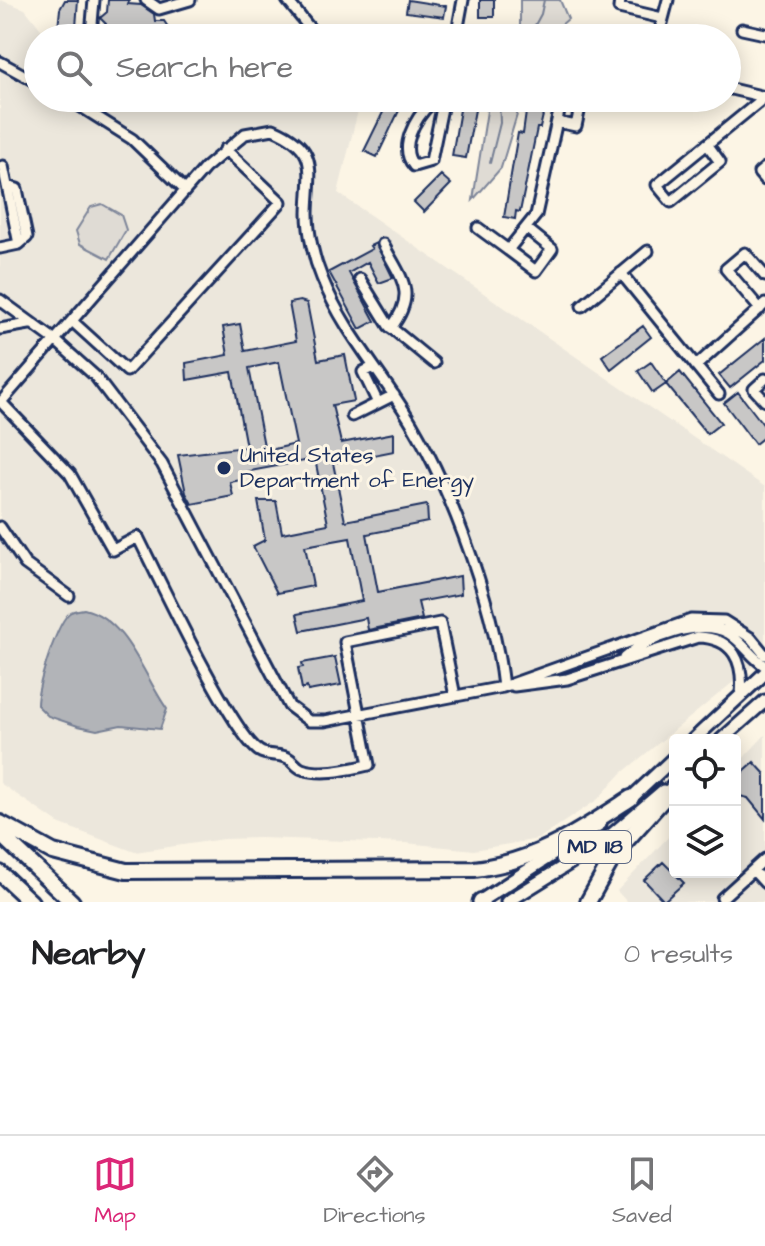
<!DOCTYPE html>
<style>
:root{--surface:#fff;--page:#f6f6f6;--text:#202124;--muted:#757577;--line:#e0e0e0;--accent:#db2777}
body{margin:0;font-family:"Architects Daughter",sans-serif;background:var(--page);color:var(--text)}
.controls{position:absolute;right:24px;bottom:24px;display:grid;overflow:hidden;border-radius:8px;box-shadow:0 4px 20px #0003}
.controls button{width:72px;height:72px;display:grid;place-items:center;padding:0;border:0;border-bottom:2px solid var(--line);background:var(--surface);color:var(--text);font:40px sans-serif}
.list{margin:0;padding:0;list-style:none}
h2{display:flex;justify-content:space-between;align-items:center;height:104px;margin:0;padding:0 32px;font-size:34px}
h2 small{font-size:26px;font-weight:400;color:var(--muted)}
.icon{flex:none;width:44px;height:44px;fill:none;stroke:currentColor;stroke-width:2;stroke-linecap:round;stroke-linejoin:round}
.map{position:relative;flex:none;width:765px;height:902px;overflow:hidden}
.search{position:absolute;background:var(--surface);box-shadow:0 4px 20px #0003;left:24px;right:24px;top:24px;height:88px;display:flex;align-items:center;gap:20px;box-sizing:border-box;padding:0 28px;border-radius:44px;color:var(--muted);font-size:30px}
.sheet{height:232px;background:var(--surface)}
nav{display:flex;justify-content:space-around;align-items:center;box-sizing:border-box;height:112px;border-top:2px solid var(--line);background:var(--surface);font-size:22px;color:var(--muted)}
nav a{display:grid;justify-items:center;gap:4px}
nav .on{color:var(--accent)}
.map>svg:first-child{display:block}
</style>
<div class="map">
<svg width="765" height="902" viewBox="0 0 765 902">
<rect width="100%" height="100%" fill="#fcf5e5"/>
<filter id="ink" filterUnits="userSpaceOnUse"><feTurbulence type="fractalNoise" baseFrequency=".0125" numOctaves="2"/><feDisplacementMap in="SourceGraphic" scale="16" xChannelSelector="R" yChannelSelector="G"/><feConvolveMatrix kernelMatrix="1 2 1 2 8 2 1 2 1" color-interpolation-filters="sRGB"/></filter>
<g filter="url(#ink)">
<path fill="#ece7dc" d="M 0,0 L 25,9 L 48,38 L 38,38 L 38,98 L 361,98 L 338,193 L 765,487 L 765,656 L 622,773 L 597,800 L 538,839 L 474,850 L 406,843 L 260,838 L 223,839 L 135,852 L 58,823 L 0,783 Z
M 765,735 L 765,902 L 627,902 L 617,891 L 675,830 L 675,872 L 735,872 L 735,767 Z"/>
<path fill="#dfdbd4" stroke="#7d8599" stroke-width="2" d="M 520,0 L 560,0 L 568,19 L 546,38 L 498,38 L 499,34 L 520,31 Z
M 489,98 L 522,98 L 501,168 L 473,200 Z
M 102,204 L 121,215 L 126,230 L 109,259 L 80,244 L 76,231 L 91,207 Z"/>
<path fill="#b2b4b8" stroke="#767f94" stroke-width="2" d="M 84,609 C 127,619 144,677 167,709 L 160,729 L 121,725 L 97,730 L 78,726 L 48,716 L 37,705 C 37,688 57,620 71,612 C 75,610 80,610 84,609 Z"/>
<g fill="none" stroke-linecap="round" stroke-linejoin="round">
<path stroke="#767f94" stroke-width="2" d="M 528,38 L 541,14 L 544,0
M 490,163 L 500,123 L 499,98"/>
</g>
<path fill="#c8c7c6" stroke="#1b2f5e" stroke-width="2" fill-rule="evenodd" d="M 65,0 L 78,0 L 76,27 L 84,32 L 84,38 L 57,38 L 60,9 Z
M 108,0 L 129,0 L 128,4 L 141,5 L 154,14 L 155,21 L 164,21 L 168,27 L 162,38 L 105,38 L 106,24 L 100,18 L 107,12 Z
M 408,0 L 446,6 L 444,17 L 406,12 Z
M 480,0 L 494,0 L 494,17 L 480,17 Z
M 334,28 L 338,38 L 314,38 L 319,33 Z
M 473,28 L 487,30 L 486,38 L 472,38 Z
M 390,98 L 405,98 L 377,157 L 364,151 Z
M 462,98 L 477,99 L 466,158 L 452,156 Z
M 528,98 L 546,98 L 544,111 L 540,128 L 537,128 L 520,212 L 516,211 L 515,219 L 504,217 L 518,133 L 523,134 Z
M 441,175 L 451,184 L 424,212 L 414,202 Z
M 376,243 L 393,278 L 379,283 L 368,262 L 349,273 L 375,321 L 360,329 L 329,272 L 372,249 L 370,246 Z
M 300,301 L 307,303 L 318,360 L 345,355 L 354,401 L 332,405 L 341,443 L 394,433 L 394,451 L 333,463 L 345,521 L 427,505 L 428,522 L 367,534 L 378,592 L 460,576 L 461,594 L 418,602 L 422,619 L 368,630 L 366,618 L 301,631 L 297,614 L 362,601 L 350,538 L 305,546 L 313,586 L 277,593 L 253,546 L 265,540 L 258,501 L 276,501 L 282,533 L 328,524 L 315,459 L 240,473 L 241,480 L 230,482 L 233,496 L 192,504 L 186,493 L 178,455 L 246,447 L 232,372 L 187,380 L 186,363 L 228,355 L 223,327 L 240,324 L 245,351 L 296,341 L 289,303 ZM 279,362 L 296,444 L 265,451 L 249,368 Z
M 643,326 L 651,337 L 611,369 L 602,356 Z
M 765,338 L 765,360 L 730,388 L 719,375 Z
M 651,362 L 666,384 L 653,393 L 638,371 Z
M 680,372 L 721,423 L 707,434 L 666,384 Z
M 738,392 L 765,427 L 765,436 L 755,444 L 724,403 Z
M 335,657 L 341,685 L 308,691 L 307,687 L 302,689 L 298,668 L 303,667 L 302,663 Z
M 754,762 L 765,774 L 765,819 L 748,798 L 735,795 L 735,779 Z
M 663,862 L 684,883 L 664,901 L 644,880 Z"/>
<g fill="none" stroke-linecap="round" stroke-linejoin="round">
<g stroke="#1b2f5e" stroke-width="15">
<path id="minor" d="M 146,0 L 159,9 L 190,0
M 287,0 L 312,31
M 620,0 L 619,8 L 662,18
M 742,29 L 765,34
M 91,35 L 94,0
M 456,38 L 463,0
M 658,38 L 668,0
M 0,62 L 38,83
M 727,88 L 765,97
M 67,98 L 132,139 L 185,190
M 443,104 L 431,103 C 415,118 398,148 414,166 L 431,161 L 444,98
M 557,122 L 576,126 L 582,98
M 707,144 L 720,162 L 671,202 L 657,185 L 765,97
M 765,168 L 759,173 L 765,180
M 7,186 L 17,189 L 27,237 L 19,244
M 478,228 L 508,250 L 536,215 L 562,98
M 383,244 C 401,279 418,292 391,328
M 0,248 L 19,244 L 3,166
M 508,250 L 536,271 L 552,249 L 526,228
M 621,273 L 719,394
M 360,279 L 389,326 L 434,363
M 0,300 L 55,340 L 1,402 L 70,474 L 113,550 L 138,537 C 158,577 231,732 259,751 C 268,757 279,753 288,758 C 294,761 296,767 302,769 C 323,776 349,769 369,765 L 345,642 L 440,623 L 455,696
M 582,306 L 648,251
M 760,309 L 726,269 L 745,253 L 765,276
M 72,321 L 127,371 L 281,202 L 225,149
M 0,329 L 29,324
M 696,366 L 765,304
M 373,367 L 363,372 L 378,403
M 765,379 L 754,389 L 765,401
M 352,416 L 394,395
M 0,527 L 25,564 L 69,596
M 624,658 C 647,638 700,618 728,633 C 743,642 751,657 765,666
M 514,686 L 567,679 L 698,637 C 734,638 744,662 741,694
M 503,687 C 494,601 444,468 395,397 C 369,358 340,323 322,278 C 314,259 308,234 308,213 C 309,169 320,149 273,129 L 245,134 L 205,168 L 55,340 L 95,376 L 162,464 L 289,706 L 309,721 L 325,721 L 503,687 L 691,620 L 724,621 L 751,638 L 765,655
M 753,870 L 765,883
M 722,898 L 765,859"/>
</g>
<g stroke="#1b2f5e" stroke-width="17">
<path id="major" d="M 693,740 L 765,673
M 721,740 L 765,701
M 626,803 L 675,757
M 479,902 L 600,824
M 507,902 L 602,843 L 663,791"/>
</g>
<g stroke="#1b2f5e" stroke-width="20">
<path id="highway" d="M 0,823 L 53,852 L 126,871 L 474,869 C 536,862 580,831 631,798
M 0,834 L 72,902
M 0,873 L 31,902
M 481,901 L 482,902
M 588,902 L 616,852 L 675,786"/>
</g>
<use href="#minor" stroke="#fcf5e5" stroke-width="9"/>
<use href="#major" stroke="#fcf5e5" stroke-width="11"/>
<use href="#highway" stroke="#fcf5e5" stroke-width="14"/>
</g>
</g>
<circle fill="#1b2f5e" stroke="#fcf5e5" stroke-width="3" cx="224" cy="468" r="8"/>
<g text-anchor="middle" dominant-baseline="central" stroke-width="6" stroke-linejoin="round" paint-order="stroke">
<rect fill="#fcf5e5" stroke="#5e6a86" stroke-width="2" x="559" y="831" width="72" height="32" rx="6"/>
<g font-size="20" font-weight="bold" fill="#1b2f5e">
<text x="595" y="847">MD 118</text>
</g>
<g font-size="22" fill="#1b2f5e" stroke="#fcf5e5" text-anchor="start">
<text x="240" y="455">United States<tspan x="240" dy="25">Department of Energy</tspan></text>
</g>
</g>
</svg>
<div class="controls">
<button><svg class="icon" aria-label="locate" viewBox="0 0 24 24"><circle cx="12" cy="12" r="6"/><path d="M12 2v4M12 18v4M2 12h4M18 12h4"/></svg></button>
<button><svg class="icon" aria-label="layers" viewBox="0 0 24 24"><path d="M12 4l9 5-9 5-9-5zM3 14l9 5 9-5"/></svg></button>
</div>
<div class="search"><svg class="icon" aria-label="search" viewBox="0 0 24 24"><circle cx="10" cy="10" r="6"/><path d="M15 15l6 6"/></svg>Search here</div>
</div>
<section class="sheet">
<h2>Nearby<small>0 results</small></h2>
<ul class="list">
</ul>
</section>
<nav>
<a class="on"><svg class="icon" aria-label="map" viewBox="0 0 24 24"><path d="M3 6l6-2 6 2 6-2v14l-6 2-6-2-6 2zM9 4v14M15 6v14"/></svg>Map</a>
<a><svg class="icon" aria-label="directions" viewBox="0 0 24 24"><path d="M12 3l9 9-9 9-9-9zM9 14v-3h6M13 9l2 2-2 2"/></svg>Directions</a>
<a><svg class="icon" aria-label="saved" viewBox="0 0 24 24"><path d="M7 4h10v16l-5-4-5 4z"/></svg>Saved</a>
</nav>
